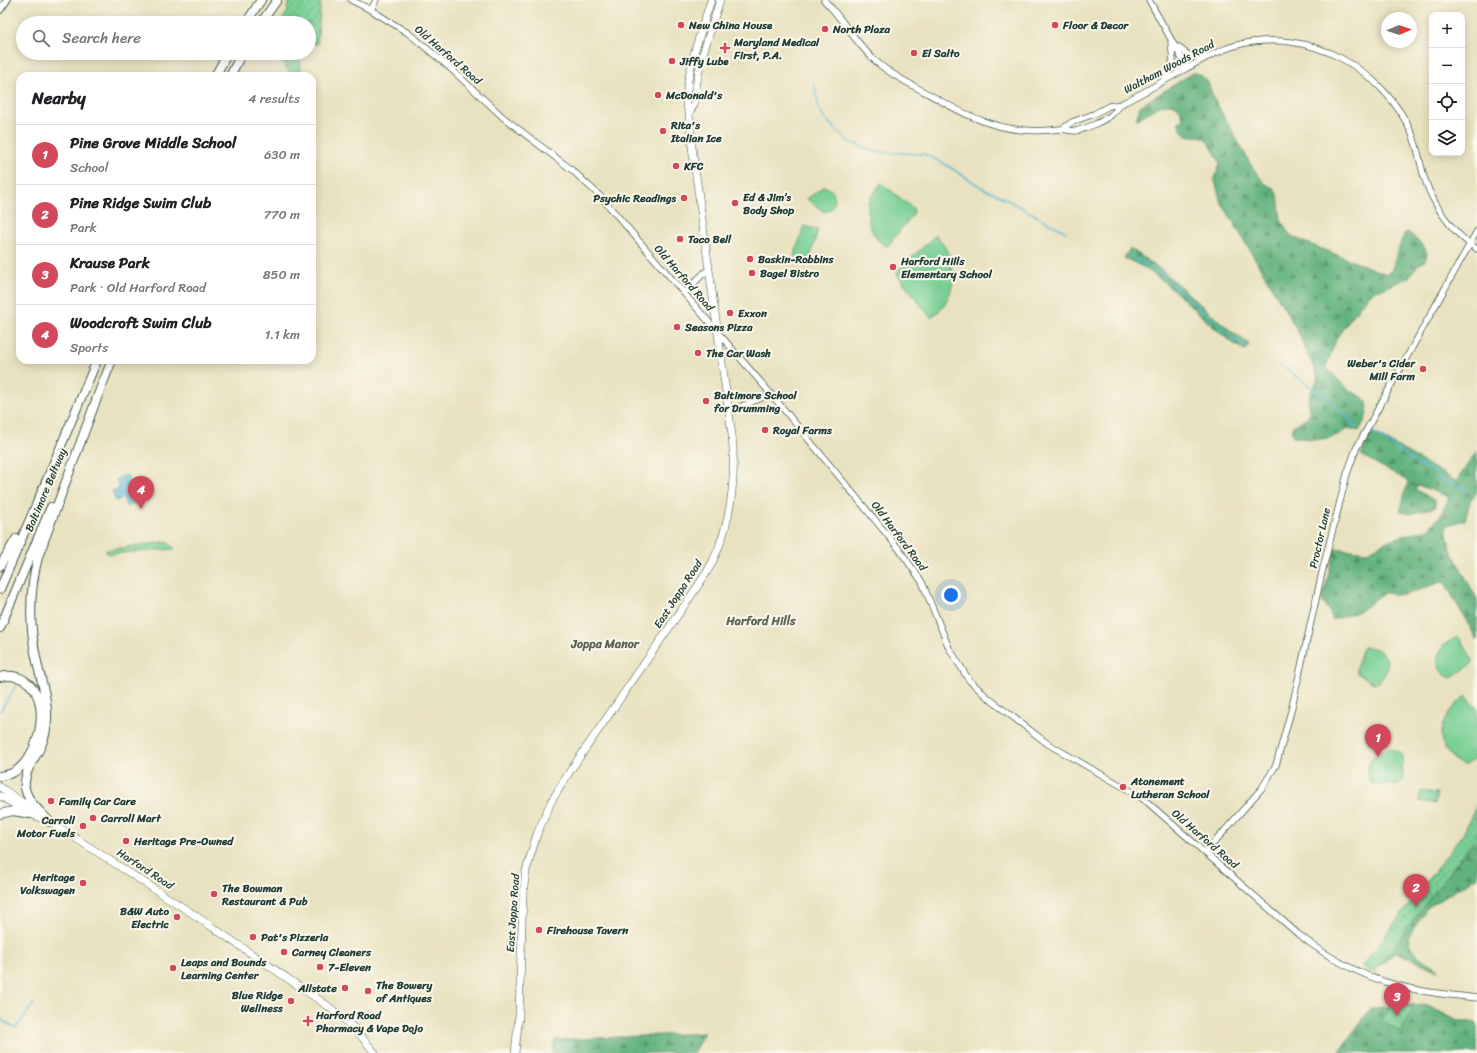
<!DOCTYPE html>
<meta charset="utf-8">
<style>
:root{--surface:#fff;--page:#f6f6f6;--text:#202124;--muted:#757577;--line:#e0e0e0;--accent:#d1495b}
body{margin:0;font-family:Sriracha,sans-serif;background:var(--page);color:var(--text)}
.controls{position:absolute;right:12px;top:12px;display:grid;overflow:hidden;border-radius:8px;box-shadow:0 2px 10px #0003}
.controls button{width:36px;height:36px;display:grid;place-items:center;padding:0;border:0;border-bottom:1px solid var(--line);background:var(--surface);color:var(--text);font:20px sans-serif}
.compass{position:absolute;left:1381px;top:12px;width:36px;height:36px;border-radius:50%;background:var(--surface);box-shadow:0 2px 10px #0003;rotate:88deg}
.you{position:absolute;left:951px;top:595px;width:14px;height:14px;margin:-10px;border:3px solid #fff;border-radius:50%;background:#1a73e8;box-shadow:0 0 0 6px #1a73e833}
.badge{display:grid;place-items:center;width:26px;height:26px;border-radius:50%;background:var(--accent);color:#fff;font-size:13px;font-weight:700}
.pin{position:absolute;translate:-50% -33px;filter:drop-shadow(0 1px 2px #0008)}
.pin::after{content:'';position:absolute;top:21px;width:14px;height:12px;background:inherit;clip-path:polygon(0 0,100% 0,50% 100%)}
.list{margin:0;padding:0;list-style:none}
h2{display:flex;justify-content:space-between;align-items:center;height:52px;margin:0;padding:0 16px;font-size:17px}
h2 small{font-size:13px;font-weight:400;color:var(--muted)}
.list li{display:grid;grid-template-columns:26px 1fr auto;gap:12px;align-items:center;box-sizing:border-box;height:60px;padding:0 16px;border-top:1px solid var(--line)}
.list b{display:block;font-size:15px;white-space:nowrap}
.list p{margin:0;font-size:13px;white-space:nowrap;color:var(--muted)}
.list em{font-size:13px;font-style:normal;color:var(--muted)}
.icon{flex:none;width:22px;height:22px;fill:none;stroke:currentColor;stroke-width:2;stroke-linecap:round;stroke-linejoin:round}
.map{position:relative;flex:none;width:1477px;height:1053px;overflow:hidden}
.search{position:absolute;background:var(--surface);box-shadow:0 2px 10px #0003;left:16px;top:16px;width:300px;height:44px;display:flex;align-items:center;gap:10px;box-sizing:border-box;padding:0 14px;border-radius:22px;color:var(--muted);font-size:15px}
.panel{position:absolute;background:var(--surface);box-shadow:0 2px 10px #0003;left:16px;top:72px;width:300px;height:292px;border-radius:12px}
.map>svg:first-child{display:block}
</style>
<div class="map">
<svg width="1477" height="1053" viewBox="0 0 1477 1053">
<defs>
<pattern id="forest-firs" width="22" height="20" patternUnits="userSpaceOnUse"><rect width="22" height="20" fill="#62b27e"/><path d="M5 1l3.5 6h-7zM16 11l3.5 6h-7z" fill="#509268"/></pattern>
<pattern id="park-dots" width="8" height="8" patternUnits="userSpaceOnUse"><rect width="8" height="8" fill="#79cf94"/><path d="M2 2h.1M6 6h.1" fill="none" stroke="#63a97a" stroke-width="1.8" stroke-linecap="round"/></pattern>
</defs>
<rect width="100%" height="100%" fill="#fbf7ec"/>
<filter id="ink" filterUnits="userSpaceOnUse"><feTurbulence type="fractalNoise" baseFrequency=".025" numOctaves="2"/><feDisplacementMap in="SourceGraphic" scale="8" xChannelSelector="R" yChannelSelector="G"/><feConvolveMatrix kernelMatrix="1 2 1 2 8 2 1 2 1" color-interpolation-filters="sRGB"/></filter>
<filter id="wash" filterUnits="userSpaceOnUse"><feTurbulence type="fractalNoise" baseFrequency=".012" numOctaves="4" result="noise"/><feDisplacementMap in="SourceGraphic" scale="16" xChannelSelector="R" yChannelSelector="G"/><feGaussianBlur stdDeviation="0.9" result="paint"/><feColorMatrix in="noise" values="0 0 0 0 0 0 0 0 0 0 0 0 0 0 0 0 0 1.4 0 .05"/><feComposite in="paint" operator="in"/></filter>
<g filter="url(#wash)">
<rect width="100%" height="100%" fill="#e9e2c0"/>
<path fill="#79cf94" stroke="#4c8664" d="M 881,183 L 913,208 L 914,213 L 887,247 L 878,240 L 873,233 L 868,221 L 868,202 Z
M 824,186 C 836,190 838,201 830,210 L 824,212 L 807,199 Z
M 804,226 L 818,230 L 809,261 L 794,256 Z
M 936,235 L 948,251 L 954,279 L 950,293 L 944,306 L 931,318 L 897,274 L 899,269 Z
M 164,542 L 169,543 L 175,549 L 109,554 L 106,552 L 106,550 Z
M 1459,637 L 1473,660 L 1472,664 L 1452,678 C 1435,673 1433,654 1447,643 C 1451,640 1455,638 1459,637 Z
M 1363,647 C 1372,647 1380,649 1386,657 C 1389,669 1386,677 1375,684 L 1357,673 L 1356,669 Z
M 1465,696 L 1477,708 L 1477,757 L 1464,766 C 1444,756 1433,735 1448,715 C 1452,708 1459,702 1465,696 Z
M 1392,749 L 1402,754 L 1403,781 L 1399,784 L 1373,785 C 1359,769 1372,751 1392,749 Z
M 1421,791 L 1437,793 L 1435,804 L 1419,801 Z"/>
<path fill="url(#forest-firs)" stroke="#407859" d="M 1193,73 L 1196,73 L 1202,76 L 1208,82 L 1213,97 L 1253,168 L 1264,183 L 1273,188 L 1278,195 L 1281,220 L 1290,235 L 1302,241 L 1386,274 L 1393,270 L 1393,265 L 1404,234 L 1408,232 L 1425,248 L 1427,254 L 1425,261 L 1418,265 L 1409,277 L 1385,288 L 1374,291 L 1363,302 L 1337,337 L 1326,367 C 1333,374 1340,383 1348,389 C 1353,393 1358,394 1362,397 C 1374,404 1364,423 1359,431 L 1348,428 C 1332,442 1314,440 1294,437 L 1292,432 L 1293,426 L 1306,418 L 1310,413 C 1306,397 1310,393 1318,379 L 1317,375 L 1296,328 L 1220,200 L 1214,177 L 1218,171 L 1220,162 C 1215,155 1211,143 1204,138 C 1199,134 1190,138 1185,134 C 1182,132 1180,126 1178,123 L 1183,120 C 1178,89 1151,111 1136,120 L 1140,106 Z
M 1130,248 L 1161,270 L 1231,331 L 1249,344 L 1245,351 C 1209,329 1184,294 1149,271 C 1142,266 1133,262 1124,258 Z
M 1371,431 L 1456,481 L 1477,451 L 1477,493 L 1471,499 L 1465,520 L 1446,526 L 1450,548 L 1477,599 L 1477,640 L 1444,581 L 1405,595 L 1384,593 L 1360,611 L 1333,620 L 1330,613 L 1322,601 L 1335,548 L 1368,552 L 1389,540 L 1428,529 L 1441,515 L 1449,497 L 1418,485 L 1415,489 L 1435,501 L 1436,507 L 1410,514 L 1400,511 L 1408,481 L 1361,455 Z
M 1474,842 L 1477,844 L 1477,877 L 1427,908 L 1408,937 C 1413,955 1423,960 1438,968 L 1438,971 L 1396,952 L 1377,968 L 1420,909 Z
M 1423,1004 L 1458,1020 L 1477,1023 L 1477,1053 L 1338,1053 L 1371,1008 Z
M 704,1033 L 693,1053 L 552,1053 L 555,1040 Z"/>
<path fill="url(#park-dots)" stroke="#4c8664" d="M 291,0 L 321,0 L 317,44 L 309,42 L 309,23 L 284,23 L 283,19 L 288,11 L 287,7 Z
M 276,53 L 299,53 L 301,73 L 292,76 Z
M 1477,804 L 1477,847 L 1472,842 L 1374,973 L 1362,966 L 1463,834 Z
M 1396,999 L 1413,1010 L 1399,1032 L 1382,1020 Z"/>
<path fill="#54b5d2" stroke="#3a7983" d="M 127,475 L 137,503 L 126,507 L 123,498 L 116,501 L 112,491 L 119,489 L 116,479 Z"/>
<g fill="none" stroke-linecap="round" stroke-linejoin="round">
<path stroke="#54b5d2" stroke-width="1.5" d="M 814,83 L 819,109 L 824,118 L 848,141 L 875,152 L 925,154 L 946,165 L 986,190 L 993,192 L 1066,232
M 1130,256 L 1156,270 L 1231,337 L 1246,345
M 1280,365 L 1333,402 C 1337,409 1345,412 1349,419 C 1352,423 1353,426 1357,428
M 1369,430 L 1392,445 L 1416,464 L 1433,471 L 1441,480 L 1467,490
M 0,711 L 17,685
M 0,1019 L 15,1028 L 17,1027 L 34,1003"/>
</g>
</g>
<g filter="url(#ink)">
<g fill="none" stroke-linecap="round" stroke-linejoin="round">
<g stroke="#3d5649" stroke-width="7">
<path id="tertiary" d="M 351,0 L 371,10 L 408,33 L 424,46 L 450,68 L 504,118 L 572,170 L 601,197 L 771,394 L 899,549 L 922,582 L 949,648 L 969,680 L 987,697 L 1048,744 L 1134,793 L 1146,801 L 1298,934 C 1332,961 1371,981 1413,989 C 1434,994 1456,995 1477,998
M 824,0 C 844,20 857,46 879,64 C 892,75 908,83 923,91 C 969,117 1004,137 1060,129 C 1065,129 1070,131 1075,131 C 1083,130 1104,121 1111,115 C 1115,112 1118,108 1121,104 C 1143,93 1164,81 1185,69 C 1202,60 1218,50 1237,45 C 1309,27 1384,68 1413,136 C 1418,149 1420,163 1424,177 C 1433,205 1452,233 1477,249
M 1149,0 L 1187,68
M 371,10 L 376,0
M 1179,47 C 1187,56 1193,57 1205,57
M 1163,81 L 1173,61 L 1171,42
M 1062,129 L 1072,122 L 1094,114 L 1109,106 L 1121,104
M 684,293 L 705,272 L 709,271
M 728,410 L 737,408 L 771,394
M 1205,853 L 1262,788 L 1276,765 L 1291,711 L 1323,568 L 1347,474 L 1356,449 L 1379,407 L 1477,231"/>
</g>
<g stroke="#3d5649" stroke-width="8">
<path id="secondary" d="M 0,10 L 7,0"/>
</g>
<g stroke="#3d5649" stroke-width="8">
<path id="primary" d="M 689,113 L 694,105 L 697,81 L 701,60 L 720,0
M 0,787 L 38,813
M 0,796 L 31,814 L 50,822
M 46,819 L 193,914 L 328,1006 L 355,1029 L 375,1053
M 515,1053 L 519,1015 L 523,893 L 526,871 L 537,834 L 551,802 L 570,771 L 689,599 C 697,587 705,576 712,563 C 731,524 736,478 732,435 L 692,147 L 689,113 L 686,103 L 688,80 L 695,50 L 711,0"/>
</g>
<g stroke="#3d5649" stroke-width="10">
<path id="motorway" d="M 246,23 L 261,0
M 261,23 L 277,0
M 215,76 L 228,53
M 230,76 L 242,53
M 103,383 L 112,360
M 0,566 L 16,539
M 0,589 L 40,496 L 97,360
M 0,628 L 51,507
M 0,677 C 8,675 17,676 24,680 C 54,697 40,760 12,773 C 8,775 4,775 0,776
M 0,814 L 13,811 L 31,814
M 50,822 C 41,812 27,801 25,788 C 23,772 35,759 41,746 C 45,737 47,728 47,719 C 48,699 41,681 37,662 C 29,627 29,592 38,557 L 104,379"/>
</g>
<use href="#tertiary" stroke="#fff" stroke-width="5.5"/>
<use href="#secondary" stroke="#fff" stroke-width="6"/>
<use href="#primary" stroke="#fff" stroke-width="7"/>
<use href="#motorway" stroke="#fff" stroke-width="8"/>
</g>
</g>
<g fill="#d1495b" stroke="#fbf7ec" stroke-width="1.5">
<circle cx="681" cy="25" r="4"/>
<circle cx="1055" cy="25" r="4"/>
<circle cx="825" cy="29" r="4"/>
<path d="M723 42h4v4h4v4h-4v4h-4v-4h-4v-4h4z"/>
<circle cx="914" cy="53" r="4"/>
<circle cx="672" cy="61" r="4"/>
<circle cx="658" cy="95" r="4"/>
<circle cx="663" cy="131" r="4"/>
<circle cx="676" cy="166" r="4"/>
<circle cx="684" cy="198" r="4"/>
<circle cx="735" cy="203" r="4"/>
<circle cx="680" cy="239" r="4"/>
<circle cx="750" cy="259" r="4"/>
<circle cx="893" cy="267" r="4"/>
<circle cx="752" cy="273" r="4"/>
<circle cx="730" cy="313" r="4"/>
<circle cx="677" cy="327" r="4"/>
<circle cx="698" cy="353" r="4"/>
<circle cx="1423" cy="369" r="4"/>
<circle cx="706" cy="401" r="4"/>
<circle cx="765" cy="430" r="4"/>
<circle cx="1123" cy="787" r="4"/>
<circle cx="51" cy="801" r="4"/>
<circle cx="93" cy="818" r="4"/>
<circle cx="83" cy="826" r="4"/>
<circle cx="126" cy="841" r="4"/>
<circle cx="83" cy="883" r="4"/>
<circle cx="214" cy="894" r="4"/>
<circle cx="177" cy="917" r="4"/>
<circle cx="539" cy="930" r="4"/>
<circle cx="253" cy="937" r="4"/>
<circle cx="284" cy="952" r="4"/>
<circle cx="320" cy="967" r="4"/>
<circle cx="173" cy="968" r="4"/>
<circle cx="345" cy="988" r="4"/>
<circle cx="368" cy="991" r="4"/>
<circle cx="291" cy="1001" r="4"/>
<path d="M306 1015h4v4h4v4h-4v4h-4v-4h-4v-4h4z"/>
</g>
<g text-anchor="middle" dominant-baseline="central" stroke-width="4" stroke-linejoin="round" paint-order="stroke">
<g font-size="11" font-weight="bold" fill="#1f3d34" stroke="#fbf7ec" text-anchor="start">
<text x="689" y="25">New China House</text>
<text x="1063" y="25">Floor &amp; Decor</text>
<text x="833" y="29">North Plaza</text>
<text x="734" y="42">Maryland Medical<tspan x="734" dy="13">First, P.A.</tspan></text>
<text x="922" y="53">El Salto</text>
<text x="680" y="61">Jiffy Lube</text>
<text x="666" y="95">McDonald's</text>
<text x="671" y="125">Rita's<tspan x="671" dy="13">Italian Ice</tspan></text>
<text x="684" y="166">KFC</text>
<text x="743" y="197">Ed &amp; Jim’s<tspan x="743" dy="13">Body Shop</tspan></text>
<text x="676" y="198" text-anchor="end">Psychic Readings</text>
<text x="688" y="239">Taco Bell</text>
<text x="758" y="259">Baskin-Robbins</text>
<text x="901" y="261">Harford Hills<tspan x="901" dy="13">Elementary School</tspan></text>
<text x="760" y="273">Bagel Bistro</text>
<text x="738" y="313">Exxon</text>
<text x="685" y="327">Seasons Pizza</text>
<text x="706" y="353">The Car Wash</text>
<text x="1415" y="363" text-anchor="end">Weber's Cider<tspan x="1415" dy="13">Mill Farm</tspan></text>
<text x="714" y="395">Baltimore School<tspan x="714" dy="13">for Drumming</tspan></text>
<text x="773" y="430">Royal Farms</text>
<text x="1131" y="781">Atonement<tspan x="1131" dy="13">Lutheran School</tspan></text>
<text x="59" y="801">Family Car Care</text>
<text x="101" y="818">Carroll Mart</text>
<text x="75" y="820" text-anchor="end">Carroll<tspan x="75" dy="13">Motor Fuels</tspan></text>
<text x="134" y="841">Heritage Pre-Owned</text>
<text x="75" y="877" text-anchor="end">Heritage<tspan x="75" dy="13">Volkswagen</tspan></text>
<text x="222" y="888">The Bowman<tspan x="222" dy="13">Restaurant &amp; Pub</tspan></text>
<text x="169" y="911" text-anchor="end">B&amp;W Auto<tspan x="169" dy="13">Electric</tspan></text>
<text x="547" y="930">Firehouse Tavern</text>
<text x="261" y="937">Pat's Pizzeria</text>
<text x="292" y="952">Carney Cleaners</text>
<text x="181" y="962">Leaps and Bounds<tspan x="181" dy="13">Learning Center</tspan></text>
<text x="328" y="967">7-Eleven</text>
<text x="376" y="985">The Bowery<tspan x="376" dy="13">of Antiques</tspan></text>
<text x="337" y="988" text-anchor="end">Allstate</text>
<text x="283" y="995" text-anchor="end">Blue Ridge<tspan x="283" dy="13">Wellness</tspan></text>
<text x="316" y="1015">Harford Road<tspan x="316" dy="13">Pharmacy &amp; Vape Dojo</tspan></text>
</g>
<g font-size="11" fill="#1f3d34" stroke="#fbf7ec">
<text transform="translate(448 55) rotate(41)">Old Harford Road</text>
<text transform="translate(1169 67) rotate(-28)">Waltham Woods Road</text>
<text transform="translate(684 278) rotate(49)">Old Harford Road</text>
<text transform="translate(46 490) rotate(-67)">Baltimore Beltway</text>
<text transform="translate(899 536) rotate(53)">Old Harford Road</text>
<text transform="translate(1320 538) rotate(-77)">Proctor Lane</text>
<text transform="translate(678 594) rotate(-57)">East Joppa Road</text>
<text transform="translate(1205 839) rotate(41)">Old Harford Road</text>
<text transform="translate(145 869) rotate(33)">Harford Road</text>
<text transform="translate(513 913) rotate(-86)">East Joppa Road</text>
</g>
<g font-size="12" font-weight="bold" fill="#5e6454" stroke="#fbf7ec">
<text x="761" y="621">Harford Hills</text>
<text x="605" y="644">Joppa Manor</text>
</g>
</g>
</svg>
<div class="controls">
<button>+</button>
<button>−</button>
<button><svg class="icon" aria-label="locate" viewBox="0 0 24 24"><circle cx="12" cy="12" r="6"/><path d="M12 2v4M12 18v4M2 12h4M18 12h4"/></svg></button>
<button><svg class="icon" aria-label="layers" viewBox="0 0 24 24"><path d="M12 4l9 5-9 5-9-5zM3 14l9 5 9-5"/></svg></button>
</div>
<svg class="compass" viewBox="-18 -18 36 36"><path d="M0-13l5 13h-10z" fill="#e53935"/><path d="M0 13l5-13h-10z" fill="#757577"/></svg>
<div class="you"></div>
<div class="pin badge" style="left:1378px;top:757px">1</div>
<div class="pin badge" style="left:1416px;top:907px">2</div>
<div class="pin badge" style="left:1397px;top:1016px">3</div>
<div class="pin badge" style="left:141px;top:509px">4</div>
<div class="search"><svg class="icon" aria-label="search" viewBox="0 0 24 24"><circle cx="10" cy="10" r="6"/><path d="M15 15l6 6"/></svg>Search here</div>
<section class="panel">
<h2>Nearby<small>4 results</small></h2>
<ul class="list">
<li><span class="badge">1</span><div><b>Pine Grove Middle School</b><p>School</p></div><em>630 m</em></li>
<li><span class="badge">2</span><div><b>Pine Ridge Swim Club</b><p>Park</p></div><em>770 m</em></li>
<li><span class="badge">3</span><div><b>Krause Park</b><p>Park · Old Harford Road</p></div><em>850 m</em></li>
<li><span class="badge">4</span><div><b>Woodcroft Swim Club</b><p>Sports</p></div><em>1.1 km</em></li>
</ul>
</section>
</div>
